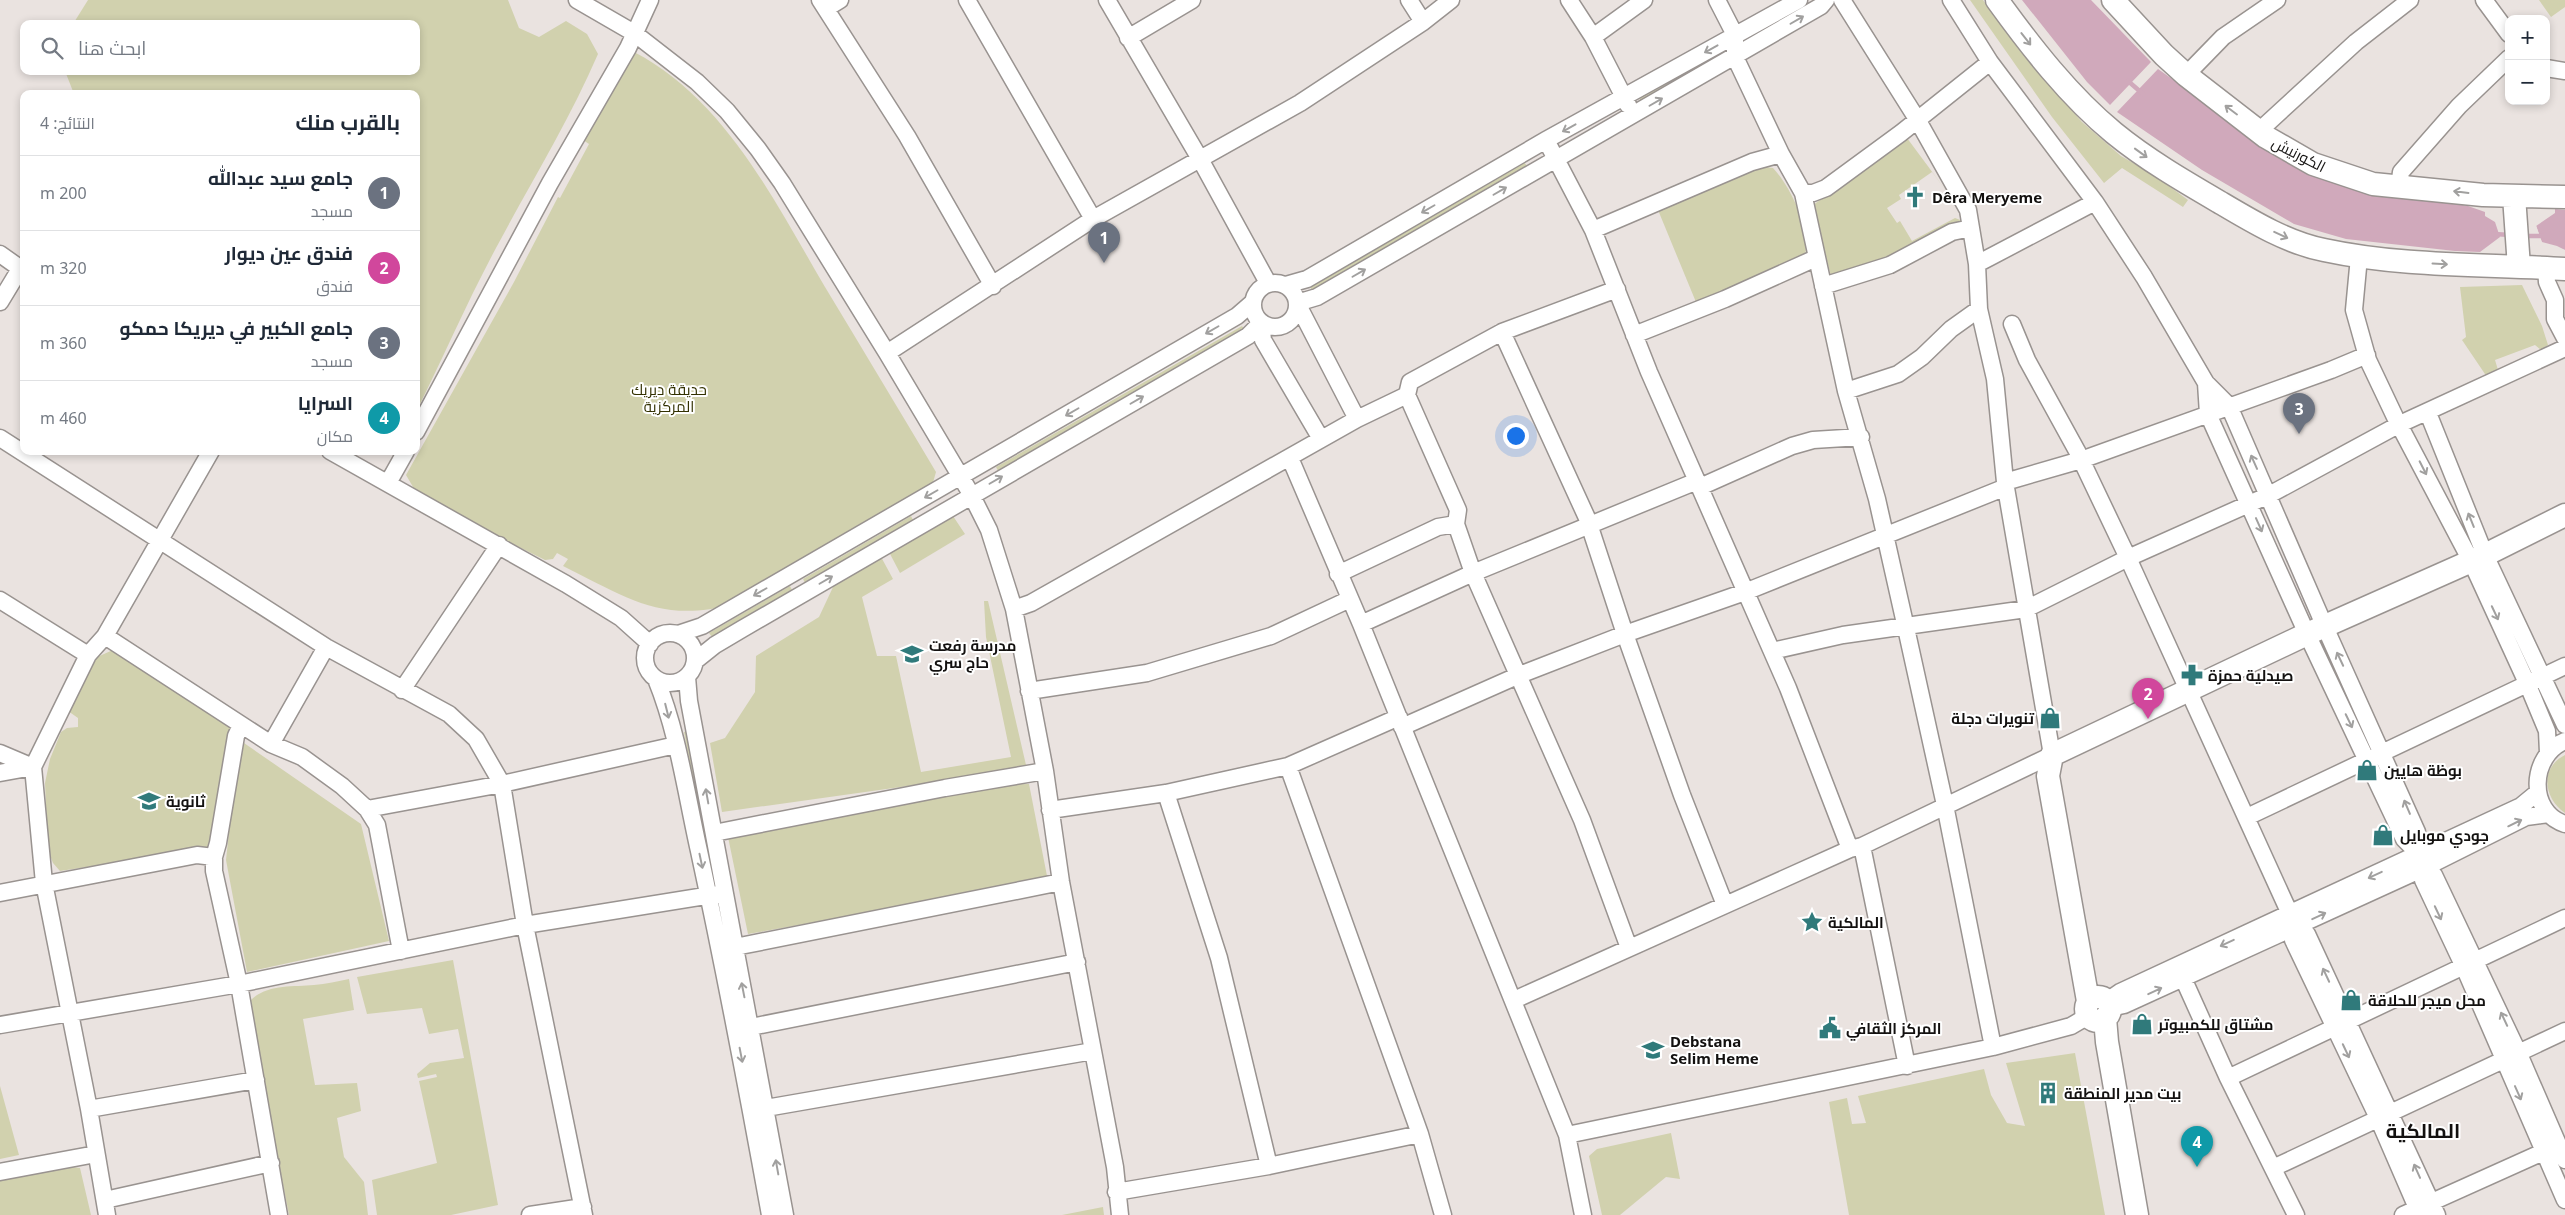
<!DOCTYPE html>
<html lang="ar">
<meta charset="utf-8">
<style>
:root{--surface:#fff;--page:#f6f6f7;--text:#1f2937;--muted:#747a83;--line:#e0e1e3;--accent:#b45309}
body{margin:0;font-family:"Noto Sans",Cairo,sans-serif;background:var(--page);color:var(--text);direction:rtl}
.controls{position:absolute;right:15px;top:15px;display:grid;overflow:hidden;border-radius:10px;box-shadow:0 2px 8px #0003}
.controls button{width:45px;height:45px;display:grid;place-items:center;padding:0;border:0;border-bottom:1px solid var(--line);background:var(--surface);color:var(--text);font:25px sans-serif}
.you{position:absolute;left:1515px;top:435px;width:18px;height:18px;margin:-12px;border:4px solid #fff;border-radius:50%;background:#1a73e8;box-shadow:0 0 0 8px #1a73e833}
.badge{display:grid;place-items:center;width:32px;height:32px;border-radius:50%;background:var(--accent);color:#fff;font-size:16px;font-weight:700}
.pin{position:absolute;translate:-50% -41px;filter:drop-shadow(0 1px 2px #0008)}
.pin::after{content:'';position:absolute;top:26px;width:18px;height:15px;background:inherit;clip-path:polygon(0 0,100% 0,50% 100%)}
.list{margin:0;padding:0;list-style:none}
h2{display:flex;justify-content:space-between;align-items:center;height:65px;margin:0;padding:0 20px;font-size:21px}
h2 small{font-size:16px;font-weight:400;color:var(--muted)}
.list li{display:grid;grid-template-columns:32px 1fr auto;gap:15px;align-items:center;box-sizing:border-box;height:75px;padding:0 20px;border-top:1px solid var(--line)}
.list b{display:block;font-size:19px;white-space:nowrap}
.list p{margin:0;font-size:16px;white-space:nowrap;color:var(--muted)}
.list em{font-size:16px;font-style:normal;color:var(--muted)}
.icon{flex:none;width:28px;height:28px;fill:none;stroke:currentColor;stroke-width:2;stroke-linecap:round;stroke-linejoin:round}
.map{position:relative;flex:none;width:2565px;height:1215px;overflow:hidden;direction:ltr}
.search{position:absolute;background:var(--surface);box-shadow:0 2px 8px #0003;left:20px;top:20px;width:400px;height:55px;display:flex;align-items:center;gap:12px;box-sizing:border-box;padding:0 18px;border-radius:10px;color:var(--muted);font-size:19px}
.panel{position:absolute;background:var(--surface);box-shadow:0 2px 8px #0003;left:20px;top:90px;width:400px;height:365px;border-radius:10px;direction:rtl}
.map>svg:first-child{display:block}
</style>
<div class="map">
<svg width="2565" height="1215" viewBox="0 0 2565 1215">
<rect width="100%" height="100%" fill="#eae3e0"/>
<path fill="#d1d1ae" d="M 88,0 L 508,0 L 519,28 L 539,37 L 566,21 L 587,34 L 598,54 C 569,121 530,184 496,248 C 467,302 443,358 416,412 L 416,94 L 74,94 L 65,71 L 416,71 L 416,24 L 73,24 Z
M 1970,0 L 1983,0 L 2021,52 L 2082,122 L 2121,156 L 2154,175 L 2188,200 L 2183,207 L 2122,168 L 2104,183 L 2052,117 Z
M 2539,0 L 2565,0 L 2565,7 L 2551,17 Z
M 634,52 C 725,99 775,202 825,287 C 862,348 899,410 936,472 L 932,486 L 734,604 C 661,624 626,597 563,566 L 568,559 L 557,553 L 553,559 L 545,560 L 435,505 L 416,492 L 406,475 L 514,282 L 558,197 L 560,198 L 589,144 L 583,140 Z
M 1710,57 L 1713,61 L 1641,102 L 1639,98 Z
M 1907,138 L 1953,200 L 1932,172 L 1899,195 L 1901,199 L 1887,208 L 1897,223 L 1900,221 L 1912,241 L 1955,218 L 1963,221 L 1892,260 L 1832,280 L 1813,205 Z
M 1524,162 L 1527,166 L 1312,290 L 1309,286 Z
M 1756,166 L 1773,168 C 1791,187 1813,233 1804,259 L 1698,307 L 1658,210 Z
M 2522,285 L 2542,326 L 2548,345 L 2541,350 L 2535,345 L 2495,360 L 2498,370 L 2487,377 L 2462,340 L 2466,337 L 2460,287 Z
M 1242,326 L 1244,329 L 998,471 L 996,467 Z
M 911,516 L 913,520 L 805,583 L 803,579 Z
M 953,516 L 965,534 L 900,573 L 889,552 Z
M 880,555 L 893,579 L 862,597 L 877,656 L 896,656 L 921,772 L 1011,757 L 986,637 L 984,601 L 988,601 L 1026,765 L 922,784 L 722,812 L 710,743 L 725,738 L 755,692 L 756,656 L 819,617 L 834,585 Z
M 790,586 L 792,590 L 712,637 L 709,633 Z
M 115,649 L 232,729 L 212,848 L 60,871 L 53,863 L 48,850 L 45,783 L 50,759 L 61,732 L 67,728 L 78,727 L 78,718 L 68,711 L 93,659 Z
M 687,731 L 714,872 L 711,873 L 684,732 Z
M 244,743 L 361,824 L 389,941 L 247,972 L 226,860 L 231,813 Z
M 2565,755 L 2565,813 C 2544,799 2539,768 2565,755 Z
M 1029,784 L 1048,881 L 748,934 L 728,837 L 988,785 Z
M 453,960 L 498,1205 L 451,1215 L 377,1215 L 372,1180 L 437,1163 L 419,1081 L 437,1077 L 436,1074 L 418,1078 L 417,1074 L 430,1063 L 464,1058 L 458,1029 L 429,1034 L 422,1008 L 367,1014 L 357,977 Z
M 349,979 L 354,1010 L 303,1019 L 315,1085 L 357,1083 L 361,1111 L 337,1118 L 344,1157 L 364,1182 L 368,1215 L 289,1215 L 255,1042 L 251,1000 C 267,984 293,987 314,985 C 326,984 338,981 349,979 Z
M 2075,1053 L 2105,1215 L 1849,1215 L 1829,1102 L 1847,1098 L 1852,1124 L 1866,1123 L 1858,1096 L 1984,1069 L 1991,1095 L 2007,1123 L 2025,1126 L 2006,1063 Z
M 0,1086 L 19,1155 L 0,1159 Z
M 1671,1133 L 1680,1179 L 1666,1177 L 1620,1215 L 1602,1215 L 1589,1156 L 1597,1149 Z
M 64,1166 L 80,1168 L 91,1215 L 0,1215 L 0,1181 Z
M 1103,1207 L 1104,1215 L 1062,1215 Z"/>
<path fill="#d0a9bb" d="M 2022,0 L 2091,0 L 2151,62 L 2110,105 L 2087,82 Z
M 2158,69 L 2287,160 L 2418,196 L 2468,206 L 2485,212 L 2485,216 L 2495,222 L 2500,237 L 2480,252 L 2455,251 L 2346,239 L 2294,224 L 2202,170 L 2117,112 Z
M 2555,209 L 2565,210 L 2565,250 L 2542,243 L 2536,225 Z"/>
<path fill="#eae3e0" d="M 2551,209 L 2555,209 L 2555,213 L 2536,226 L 2542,242 L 2557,246 L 2565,250 L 2565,252 L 2540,244 L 2533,226 Z"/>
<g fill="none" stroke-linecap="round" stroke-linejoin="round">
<path stroke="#d0a9bb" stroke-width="4.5" d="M 2128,81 L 2143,94
M 2494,234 L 2511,235
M 2524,236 L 2544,236"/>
<g stroke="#999390" stroke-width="19">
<path id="minor" d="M 577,0 L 634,33 L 697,82 L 727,111 L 758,149 L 782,183 L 887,353 L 971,494 L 989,530 L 1014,609 L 1045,771 L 1061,882 L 1115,1167 L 1120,1215
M 820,0 L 907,136 L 993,286
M 967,0 L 1093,219
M 1107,0 L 1200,159 L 1268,283
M 1409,0 L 1423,22
M 1569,0 L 1593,37 L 1628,105
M 1717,0 L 1735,35 L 1735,57 L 1781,154 L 1803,193 L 1846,391 L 1877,499 L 1906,628 L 1945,805 L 1993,1047
M 1951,0 L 1990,62 L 2095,202 L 2144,277 L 2206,383 L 2229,406 L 2325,627 L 2417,832 L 2419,854 L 2424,868 L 2423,880 L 2464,967 L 2565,1200
M 2484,0 L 2509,34
M 827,8 L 840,0
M 1593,37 L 1644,0
M 1128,38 L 1192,0
M 2546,68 L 2565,71
M 2186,75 L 2223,37 L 2277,0
M 2259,131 L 2356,42 L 2410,0
M 1546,140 L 1593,230 L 1649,372 L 1788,688 L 1850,849
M 2399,187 L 2401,172 L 2459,106 L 2509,58
M 1803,193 L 1813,193 L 1826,188 L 1901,133 L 1990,62
M 1593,230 L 1752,162 L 1781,154
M 0,254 L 24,271
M 2359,257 L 2354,310 L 2368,360 L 2395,417 L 2471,561 L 2527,683 L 2547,731 L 2548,753
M 1977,264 L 2095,202
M 2546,268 L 2547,282 L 2555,300 L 2555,319 L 2565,338
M1253 305a22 22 0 1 1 44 0a22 22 0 1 1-44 0Z
M 1286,285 L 1307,279 L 1546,140 L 1799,0
M 1823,286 L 1890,265 L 1952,232 L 1971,228
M 0,302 L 20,269
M 2012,324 L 2027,360 L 2077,451 L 2128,558 L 2290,914 L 2296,927 L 2307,934 L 2437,1215
M 1502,332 L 1587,518 L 1625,634 L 1682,795 L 1725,905
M 1634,335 L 1725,299 L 1816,258
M 887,353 L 1093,219 L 1300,103 L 1423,22 L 1451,0
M 2206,383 L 2208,414 L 2307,634 L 2404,839 L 2419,854
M 1846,391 L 1898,374 L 1922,357 L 1951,329 L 1979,309
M 1407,395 L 1458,510 L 1456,524 L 1473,573 L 1582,820 L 1629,948
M 2428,413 L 2485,555 L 2565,725
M 1357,419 L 1297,303 L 1317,297 L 1821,6 L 1826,0
M 416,432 L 550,183 L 628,48 L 650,0
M 0,438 L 326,647 L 449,714 L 476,739 L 502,784 L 525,925 L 584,1215
M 330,451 L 566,584 L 621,618 L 650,644
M 1290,458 L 1361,624 L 1567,1135 L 1583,1215
M 2005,482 L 2081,460 L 2331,370 L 2367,355
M 388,483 L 406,451
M 1700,487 L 1792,446 L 1813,440 L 1861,437
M 1338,574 L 1438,527 L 1456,524
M 0,600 L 88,655
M 1014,609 L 1031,603 L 1357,419 L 1407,395 L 1410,382 L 1502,332 L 1617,289
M 1361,624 L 1473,573 L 1697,481
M645 658a25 25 0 1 1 50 0a25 25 0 1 1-50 0Z
M 678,634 L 702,626 L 1237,316 L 1252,303
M 105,636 L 271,744 L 302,757 L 342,786 L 367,809 L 377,825 L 401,951
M 1772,651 L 1843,635 L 2026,609 L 2128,558 L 2269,495 L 2400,424 L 2565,348
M 695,661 L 715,645 L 742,629 L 1248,336 L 1261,323 L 1263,340 L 1321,439
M 687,677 L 689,701 L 785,1215
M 656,679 C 678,733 686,793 699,851 C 725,972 748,1093 770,1215
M 402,690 L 499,545
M 1029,691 L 1147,673 L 1271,636 L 1350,599
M 241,725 L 236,736 L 218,843 L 214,857 L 214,871 L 239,984 L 279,1215
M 1402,727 L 1517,676 L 1625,634 L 1745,592 L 2006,487
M 2565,741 C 2530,755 2527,812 2565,824
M 271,744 L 326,647
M 0,753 L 33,767
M 1288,766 L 1420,1134 L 1443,1215
M 0,773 L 33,767
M 1166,793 L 1219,958 L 1269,1166
M 367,809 L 502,784 L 676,745
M 1050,810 L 1166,793 L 1288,766 L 1399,717
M 2247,817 L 2565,666
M 714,833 L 945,788 L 1045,771
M 1862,846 L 1907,1066
M 2424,868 L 2434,875 L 2519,1054 L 2565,1160
M 0,893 L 197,855 L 214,857
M 2296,927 L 2293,940 L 2378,1118 L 2420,1215
M 735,947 L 1061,882
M 2183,978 L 2228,1078 L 2296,1215
M 1514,1000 L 1850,849 L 1862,846 L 2052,755 L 2005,482 L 1995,379 L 1979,309 L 1977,264 L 1968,210 L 1917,119 L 1842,0
M 2107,1001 L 2120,992 L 2521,806 L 2538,792
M 2110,1008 L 2124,1005 L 2424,868 L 2526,817 L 2549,814
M 0,1025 L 239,984 L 525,925 L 724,893
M 751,1027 L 1077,962
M 2228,1078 L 2565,918
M 766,1108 L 1093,1051
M 89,1109 L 256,1080
M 1567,1135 L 1993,1047 L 2071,1026 L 2088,1016
M 2273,1168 L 2565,1031
M 0,1172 L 96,1154
M 1116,1192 L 1269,1166 L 1420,1134
M 105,1200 L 271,1163
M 107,1215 L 89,1109 L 44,883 L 33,767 L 88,655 L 105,636 L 211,451
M 530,1215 L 583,1207
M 2403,1215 L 2552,1148"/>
</g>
<g stroke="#999390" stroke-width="25">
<path id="secondary" d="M 1997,0 C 2031,47 2069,96 2114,133 C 2147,160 2185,182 2221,203 C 2253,222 2288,243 2324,250 C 2403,267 2485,264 2565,269
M 2113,0 L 2164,55 L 2186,75 L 2266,137 L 2313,164 L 2373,184 L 2483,195 L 2565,197
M 2514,196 L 2519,267
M2086 1009a12 12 0 1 1 24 0a12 12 0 1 1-24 0Z
M 2088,1001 L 2048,776 L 2052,755 L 2307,634 L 2485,555 L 2565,515
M 2105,1018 L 2107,1042 L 2137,1215"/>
</g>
<use href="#minor" stroke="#fff" stroke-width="16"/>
<use href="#secondary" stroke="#fff" stroke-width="22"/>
</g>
<defs><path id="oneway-shaft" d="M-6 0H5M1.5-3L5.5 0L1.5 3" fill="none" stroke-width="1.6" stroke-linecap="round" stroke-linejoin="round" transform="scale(1.25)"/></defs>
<g stroke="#a1a09f">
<use href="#oneway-shaft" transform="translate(1797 20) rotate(-30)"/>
<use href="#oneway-shaft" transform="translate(2026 39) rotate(52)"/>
<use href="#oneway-shaft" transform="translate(1711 49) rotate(151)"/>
<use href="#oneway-shaft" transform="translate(1656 102) rotate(-30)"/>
<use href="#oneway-shaft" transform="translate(2231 110) rotate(-143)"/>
<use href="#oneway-shaft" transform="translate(1569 128) rotate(151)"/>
<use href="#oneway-shaft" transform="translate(2141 153) rotate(36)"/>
<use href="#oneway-shaft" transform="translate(1500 191) rotate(-30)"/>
<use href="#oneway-shaft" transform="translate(2461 192) rotate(-173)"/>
<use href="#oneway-shaft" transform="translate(1428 209) rotate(150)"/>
<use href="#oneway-shaft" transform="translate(2281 235) rotate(25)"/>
<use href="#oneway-shaft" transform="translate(2440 264) rotate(3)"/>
<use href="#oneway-shaft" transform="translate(1359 273) rotate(-30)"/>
<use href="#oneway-shaft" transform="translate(1212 330) rotate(150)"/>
<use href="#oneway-shaft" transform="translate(1137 400) rotate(-30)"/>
<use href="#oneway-shaft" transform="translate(1072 412) rotate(150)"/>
<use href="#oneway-shaft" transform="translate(2254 462) rotate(-114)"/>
<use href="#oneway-shaft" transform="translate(2423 468) rotate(63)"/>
<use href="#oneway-shaft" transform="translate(996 480) rotate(-30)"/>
<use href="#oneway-shaft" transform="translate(931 494) rotate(150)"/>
<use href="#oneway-shaft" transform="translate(2471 520) rotate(-112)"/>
<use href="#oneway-shaft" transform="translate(2259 525) rotate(66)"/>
<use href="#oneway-shaft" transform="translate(826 580) rotate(-30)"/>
<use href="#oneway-shaft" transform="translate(760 592) rotate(150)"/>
<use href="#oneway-shaft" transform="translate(2495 613) rotate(65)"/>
<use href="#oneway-shaft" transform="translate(2340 659) rotate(-115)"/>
<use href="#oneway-shaft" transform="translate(667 711) rotate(76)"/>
<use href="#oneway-shaft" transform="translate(2349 721) rotate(64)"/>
<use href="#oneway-shaft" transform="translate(707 796) rotate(-100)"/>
<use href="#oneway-shaft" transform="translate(2407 807) rotate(-113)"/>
<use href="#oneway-shaft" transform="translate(2515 823) rotate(-26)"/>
<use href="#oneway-shaft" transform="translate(701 861) rotate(78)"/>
<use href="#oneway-shaft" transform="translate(2375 875) rotate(155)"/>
<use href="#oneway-shaft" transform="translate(2438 913) rotate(65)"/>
<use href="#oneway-shaft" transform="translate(2319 916) rotate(-25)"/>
<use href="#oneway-shaft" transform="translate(2227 943) rotate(155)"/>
<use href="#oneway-shaft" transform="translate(2326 975) rotate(-115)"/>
<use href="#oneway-shaft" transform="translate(743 990) rotate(-101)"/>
<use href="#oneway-shaft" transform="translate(2155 991) rotate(-25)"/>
<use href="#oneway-shaft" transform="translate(2504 1019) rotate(-115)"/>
<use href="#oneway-shaft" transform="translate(2346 1051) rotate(65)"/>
<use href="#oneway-shaft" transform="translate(741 1055) rotate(79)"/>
<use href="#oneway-shaft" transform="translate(2518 1093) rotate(66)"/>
<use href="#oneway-shaft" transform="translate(777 1167) rotate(-100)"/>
<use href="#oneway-shaft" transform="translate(2417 1171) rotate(-114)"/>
</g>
<defs>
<g id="church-bare" transform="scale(1.725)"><path d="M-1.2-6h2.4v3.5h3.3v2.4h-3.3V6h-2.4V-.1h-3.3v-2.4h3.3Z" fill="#307a7b" stroke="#fff" stroke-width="2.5" paint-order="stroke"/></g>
<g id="school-bare" transform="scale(1.725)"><path d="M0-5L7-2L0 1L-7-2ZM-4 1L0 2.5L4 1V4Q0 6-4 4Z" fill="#307a7b" stroke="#fff" stroke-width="2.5" paint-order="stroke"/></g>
<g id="pharmacy-bare" transform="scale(1.725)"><path d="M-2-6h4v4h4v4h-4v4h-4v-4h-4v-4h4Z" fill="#307a7b" stroke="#fff" stroke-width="2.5" paint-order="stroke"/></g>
<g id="shop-bare" transform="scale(1.725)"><path d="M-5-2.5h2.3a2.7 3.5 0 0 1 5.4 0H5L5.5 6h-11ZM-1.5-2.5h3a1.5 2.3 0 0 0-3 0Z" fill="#307a7b" stroke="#fff" stroke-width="2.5" paint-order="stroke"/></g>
<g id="sight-bare" transform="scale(1.725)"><path d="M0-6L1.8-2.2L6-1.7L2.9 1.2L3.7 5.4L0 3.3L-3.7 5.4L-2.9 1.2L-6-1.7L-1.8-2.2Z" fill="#307a7b" stroke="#fff" stroke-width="2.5" paint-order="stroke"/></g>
<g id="civic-bare" transform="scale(1.725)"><path d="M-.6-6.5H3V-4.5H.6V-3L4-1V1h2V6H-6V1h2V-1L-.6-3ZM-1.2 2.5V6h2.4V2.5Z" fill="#307a7b" stroke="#fff" stroke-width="2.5" paint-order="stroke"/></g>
<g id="building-bare" transform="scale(1.725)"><path d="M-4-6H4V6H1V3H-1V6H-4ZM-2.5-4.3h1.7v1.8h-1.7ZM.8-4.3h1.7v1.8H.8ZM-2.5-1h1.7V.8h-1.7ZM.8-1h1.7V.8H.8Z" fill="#307a7b" stroke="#fff" stroke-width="2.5" paint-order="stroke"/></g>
</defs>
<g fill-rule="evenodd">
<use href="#church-bare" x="1915" y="197"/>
<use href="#school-bare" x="912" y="654"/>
<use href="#pharmacy-bare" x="2192" y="675"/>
<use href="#shop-bare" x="2050" y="718"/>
<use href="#shop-bare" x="2367" y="770"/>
<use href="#school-bare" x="149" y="801"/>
<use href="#shop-bare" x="2383" y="835"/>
<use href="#sight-bare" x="1812" y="922"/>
<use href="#shop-bare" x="2351" y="1000"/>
<use href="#shop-bare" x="2142" y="1024"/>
<use href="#civic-bare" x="1830" y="1028"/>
<use href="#school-bare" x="1653" y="1050"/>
<use href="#building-bare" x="2048" y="1093"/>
</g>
<g text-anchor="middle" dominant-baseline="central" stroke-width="4" stroke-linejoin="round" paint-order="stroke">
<g font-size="15" fill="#131110" stroke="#fff">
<text transform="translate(2299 154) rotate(27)">الكورنيش</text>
</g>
<g font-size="15" font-weight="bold" fill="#131110" stroke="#fff" text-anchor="start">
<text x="1932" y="197">Dêra Meryeme</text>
<text x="929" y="645">مدرسة رفعت<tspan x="929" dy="17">حاج سري</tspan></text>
<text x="2208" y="675">صيدلية حمزة</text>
<text x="2034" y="718" text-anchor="end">تنويرات دجلة</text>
<text x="2384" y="770">بوظة هايين</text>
<text x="166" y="801">ثانوية</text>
<text x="2400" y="835">جودي موبايل</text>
<text x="1828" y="922">المالكية</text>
<text x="2368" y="1000">محل ميجر للحلاقة</text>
<text x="2158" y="1024">مشتاق للكمبيوتر</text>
<text x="1846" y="1028">المركز الثقافي</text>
<text x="1670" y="1041">Debstana<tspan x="1670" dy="17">Selim Heme</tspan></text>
<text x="2064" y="1093">بيت مدير المنطقة</text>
</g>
<g font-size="15" fill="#323000" stroke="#fff">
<text x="669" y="389">حديقة ديريك<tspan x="669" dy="17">المركزية</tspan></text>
</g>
<g font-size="20" font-weight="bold" fill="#131110" stroke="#fff">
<text x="2423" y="1130">المالكية</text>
</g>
</g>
</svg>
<div class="controls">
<button>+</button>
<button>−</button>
</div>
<div class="you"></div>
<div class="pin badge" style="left:1104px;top:263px;background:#6b7280">1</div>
<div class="pin badge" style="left:2148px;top:719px;background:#d1479c">2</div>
<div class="pin badge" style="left:2299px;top:434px;background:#6b7280">3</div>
<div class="pin badge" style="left:2197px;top:1167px;background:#0f9aa8">4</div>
<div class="search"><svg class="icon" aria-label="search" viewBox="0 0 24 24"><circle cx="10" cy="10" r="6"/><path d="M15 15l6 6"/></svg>ابحث هنا</div>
<section class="panel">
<h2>بالقرب منك<small>النتائج: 4</small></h2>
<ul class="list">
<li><span class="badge" style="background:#6b7280">1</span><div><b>جامع سيد عبدالله</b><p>مسجد</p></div><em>200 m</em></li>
<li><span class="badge" style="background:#d1479c">2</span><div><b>فندق عين ديوار</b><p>فندق</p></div><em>320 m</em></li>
<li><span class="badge" style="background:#6b7280">3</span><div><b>جامع الكبير في ديريكا حمكو</b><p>مسجد</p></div><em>360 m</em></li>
<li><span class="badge" style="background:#0f9aa8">4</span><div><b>السرايا</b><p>مكان</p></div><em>460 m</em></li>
</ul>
</section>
</div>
